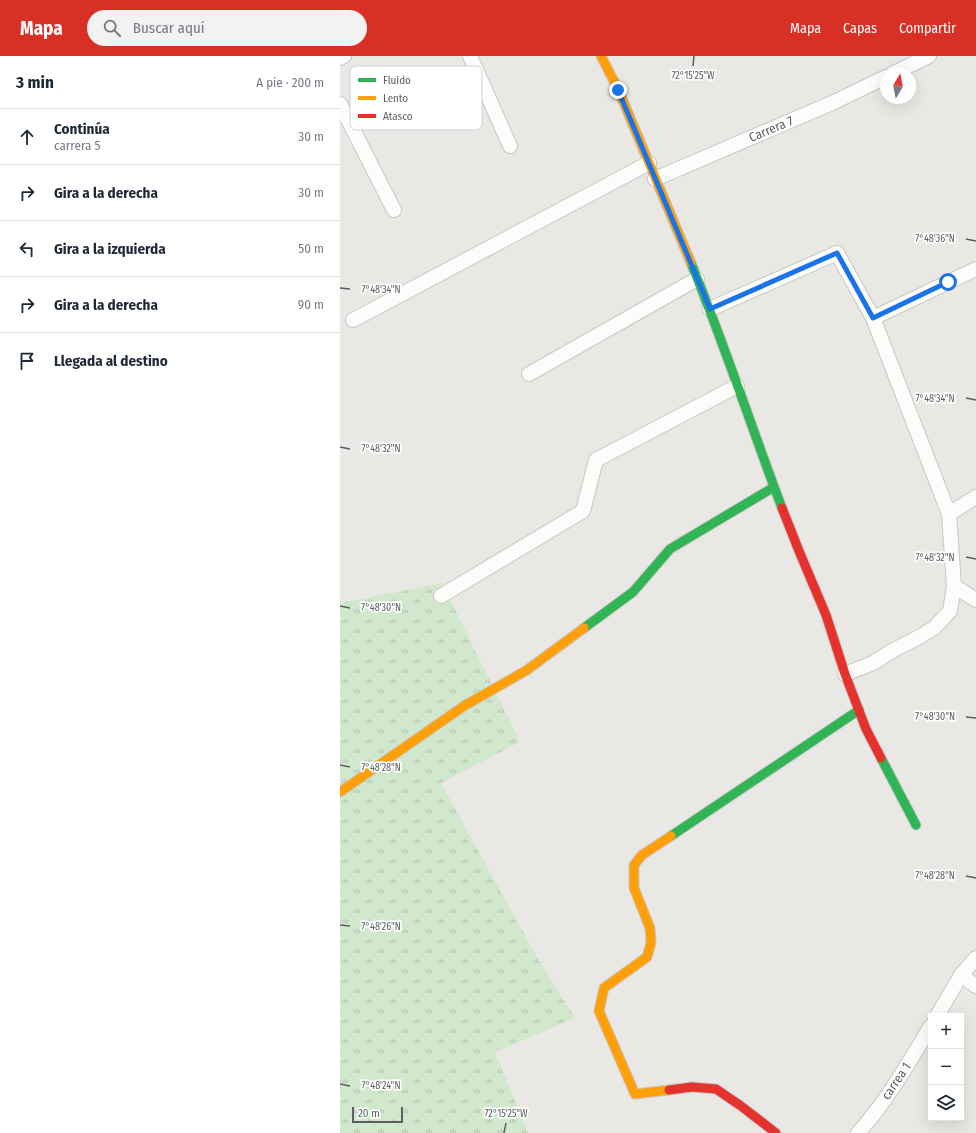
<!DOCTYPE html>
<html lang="es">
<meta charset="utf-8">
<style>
:root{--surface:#fff;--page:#f2f2f3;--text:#1f2937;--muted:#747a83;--line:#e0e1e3;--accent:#d93025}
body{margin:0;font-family:"Fira Sans Condensed",sans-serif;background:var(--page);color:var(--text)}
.controls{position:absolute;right:12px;bottom:12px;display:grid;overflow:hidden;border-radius:0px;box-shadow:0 4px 16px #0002}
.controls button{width:36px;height:36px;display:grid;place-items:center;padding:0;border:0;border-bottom:1px solid var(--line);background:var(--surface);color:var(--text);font:20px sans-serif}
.compass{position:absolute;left:540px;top:12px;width:36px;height:36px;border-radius:50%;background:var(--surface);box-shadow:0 4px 16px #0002;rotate:10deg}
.scale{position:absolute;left:12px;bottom:10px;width:51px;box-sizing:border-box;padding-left:4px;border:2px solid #595f63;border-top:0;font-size:11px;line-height:14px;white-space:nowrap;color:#595f63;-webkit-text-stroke:3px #fff;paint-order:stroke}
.stop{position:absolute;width:12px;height:12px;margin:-9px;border:3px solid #1a73e8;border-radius:50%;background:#fff}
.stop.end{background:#1a73e8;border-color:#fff;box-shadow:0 1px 4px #0008}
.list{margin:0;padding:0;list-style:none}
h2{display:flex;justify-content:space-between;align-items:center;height:52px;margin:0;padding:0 16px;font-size:17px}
h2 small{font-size:13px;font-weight:400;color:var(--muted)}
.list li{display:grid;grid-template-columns:26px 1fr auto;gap:12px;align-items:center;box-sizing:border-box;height:56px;padding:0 16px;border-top:1px solid var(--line)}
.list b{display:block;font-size:15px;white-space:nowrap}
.list p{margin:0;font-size:13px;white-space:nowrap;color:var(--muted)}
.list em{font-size:13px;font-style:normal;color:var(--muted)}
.icon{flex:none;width:22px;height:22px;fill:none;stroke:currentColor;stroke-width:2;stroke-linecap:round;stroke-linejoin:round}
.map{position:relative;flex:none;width:636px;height:1077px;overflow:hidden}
header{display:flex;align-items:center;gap:24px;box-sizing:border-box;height:56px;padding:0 20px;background:var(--accent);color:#fff}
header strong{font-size:19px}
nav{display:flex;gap:22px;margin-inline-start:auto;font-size:14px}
.search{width:280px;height:36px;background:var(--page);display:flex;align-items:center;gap:10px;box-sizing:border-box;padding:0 14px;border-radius:22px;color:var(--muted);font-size:15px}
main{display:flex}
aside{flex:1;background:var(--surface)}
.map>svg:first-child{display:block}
</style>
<header>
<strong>Mapa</strong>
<div class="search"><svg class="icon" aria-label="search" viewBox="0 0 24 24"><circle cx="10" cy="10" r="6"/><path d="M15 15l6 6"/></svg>Buscar aquí</div>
<nav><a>Mapa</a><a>Capas</a><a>Compartir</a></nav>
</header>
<main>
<aside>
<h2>3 min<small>A pie · 200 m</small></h2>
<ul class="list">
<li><svg class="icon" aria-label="ahead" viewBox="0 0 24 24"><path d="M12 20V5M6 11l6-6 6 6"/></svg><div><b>Continúa</b><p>carrera 5</p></div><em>30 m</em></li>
<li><svg class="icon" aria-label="right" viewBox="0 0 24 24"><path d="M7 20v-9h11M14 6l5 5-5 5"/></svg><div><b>Gira a la derecha</b></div><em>30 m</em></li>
<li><svg class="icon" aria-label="left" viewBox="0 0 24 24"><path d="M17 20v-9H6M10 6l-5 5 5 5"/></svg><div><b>Gira a la izquierda</b></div><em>50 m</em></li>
<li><svg class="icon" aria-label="right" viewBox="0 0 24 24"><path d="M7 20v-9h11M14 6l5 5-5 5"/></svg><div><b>Gira a la derecha</b></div><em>90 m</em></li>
<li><svg class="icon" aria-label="arrive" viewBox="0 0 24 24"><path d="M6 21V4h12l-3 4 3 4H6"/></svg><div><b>Llegada al destino</b></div></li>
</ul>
</aside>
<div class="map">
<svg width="636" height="1077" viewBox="0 0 636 1077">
<defs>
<pattern id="grass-tufts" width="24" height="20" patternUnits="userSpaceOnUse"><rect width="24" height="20" fill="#d2e8cd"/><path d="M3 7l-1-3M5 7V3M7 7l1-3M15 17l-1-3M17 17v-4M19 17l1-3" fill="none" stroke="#adbfaa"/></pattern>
</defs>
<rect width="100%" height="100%" fill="#eae8e4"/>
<path fill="url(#grass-tufts)" d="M 102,527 L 180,686 L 101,727 L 194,896 L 235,962 L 155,996 L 188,1077 L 0,1077 L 0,547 Z"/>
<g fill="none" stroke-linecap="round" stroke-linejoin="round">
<g stroke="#c7c7c7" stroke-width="16">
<path id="street" d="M 130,0 L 170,90
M 0,2 L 4,0
M 552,18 L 589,0
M 0,48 L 54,154
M 315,123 L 492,47 L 546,21
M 370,253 L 497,197 L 533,262 L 609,458 L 614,530 L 636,544
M 533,262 L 636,213
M 13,264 L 309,107
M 189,318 L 357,223
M 609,458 L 636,441
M 101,540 L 243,455 L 256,404 L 397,330
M 505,618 L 533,607 L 552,595 L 579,581 L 594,572 L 610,555 L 614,530
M 621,919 L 636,930
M 597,960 L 621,919 L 636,902
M 518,1077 C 547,1045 569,1006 591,970"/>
</g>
<g stroke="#c7c7c7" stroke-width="11">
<path id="fast" d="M 351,207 C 384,287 411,370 442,452
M 244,572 L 293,536 L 330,493 L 434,431
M 541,702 L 576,769
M 331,780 L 519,654"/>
</g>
<g stroke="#c7c7c7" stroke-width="11">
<path id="slow" d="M 261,0 L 278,33 L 351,207
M 0,736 L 124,650 L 187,614 L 244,572
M 329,1034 L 295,1038 L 259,955 L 264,932 L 307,901 L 311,887 L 310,872 L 294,832 L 294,809 L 302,799 L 331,780"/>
</g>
<g stroke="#c7c7c7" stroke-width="11">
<path id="jam" d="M 442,452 L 459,495 L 486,559 L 505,618 L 526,673 L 541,702
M 329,1034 L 352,1031 L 376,1033 L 401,1050 L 436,1077"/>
</g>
<use href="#street" stroke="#fcfcfb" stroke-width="14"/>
<use href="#fast" stroke="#30b455" stroke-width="9"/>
<use href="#slow" stroke="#ff9f0a" stroke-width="9"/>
<use href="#jam" stroke="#e5322d" stroke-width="9"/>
</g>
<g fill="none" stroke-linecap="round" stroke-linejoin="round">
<path stroke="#1a73e8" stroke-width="5" d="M 278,34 L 370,253 L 497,197 L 533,262 L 608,226"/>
</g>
<path fill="none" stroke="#595f63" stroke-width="1.5" d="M 353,10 L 354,0M 626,183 L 636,185M 0,232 L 10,233M 626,342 L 636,344M 0,391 L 10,393M 626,501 L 636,503M 0,550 L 10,552M 626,661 L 636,662M 0,709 L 10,711M 626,820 L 636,822M 0,869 L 10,870M 0,1028 L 10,1030M 164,1077 L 166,1067"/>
<g text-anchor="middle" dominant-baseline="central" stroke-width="3.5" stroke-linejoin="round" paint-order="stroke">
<g font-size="13" fill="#595f63" stroke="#fff">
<text transform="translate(431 73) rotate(-23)">Carrera 7</text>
<text transform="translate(556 1025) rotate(-56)">carrea 1</text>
</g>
</g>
<rect x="10" y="10" width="132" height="64" rx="6" fill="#fff" stroke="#cdcfd0" stroke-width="1"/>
<rect x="18" y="22" width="18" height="4" fill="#30b455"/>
<rect x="18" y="40" width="18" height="4" fill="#ff9f0a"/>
<rect x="18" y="58" width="18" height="4" fill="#e5322d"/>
<g font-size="11" fill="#595f63">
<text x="43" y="28">Fluido</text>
<text x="43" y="46">Lento</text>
<text x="43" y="64">Atasco</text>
</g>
<g font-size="10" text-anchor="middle" fill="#595f63" stroke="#fff" stroke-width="3.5" stroke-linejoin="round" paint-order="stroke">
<text x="353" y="23">72°15'25"W</text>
<text x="595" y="186">7°48'36"N</text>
<text x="41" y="237">7°48'34"N</text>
<text x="595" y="346">7°48'34"N</text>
<text x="41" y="396">7°48'32"N</text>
<text x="595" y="505">7°48'32"N</text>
<text x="41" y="555">7°48'30"N</text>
<text x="595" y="664">7°48'30"N</text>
<text x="41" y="715">7°48'28"N</text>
<text x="595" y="823">7°48'28"N</text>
<text x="41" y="874">7°48'26"N</text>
<text x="41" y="1033">7°48'24"N</text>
<text x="166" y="1061">72°15'25"W</text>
</g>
</svg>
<div class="controls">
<button>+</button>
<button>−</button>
<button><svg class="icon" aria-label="layers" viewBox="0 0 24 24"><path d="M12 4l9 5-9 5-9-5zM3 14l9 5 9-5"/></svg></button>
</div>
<svg class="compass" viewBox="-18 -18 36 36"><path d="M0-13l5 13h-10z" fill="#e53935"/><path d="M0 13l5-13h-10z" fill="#747a83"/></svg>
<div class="scale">20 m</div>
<div class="stop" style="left:608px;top:226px"></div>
<div class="stop end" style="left:278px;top:34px"></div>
</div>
</main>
